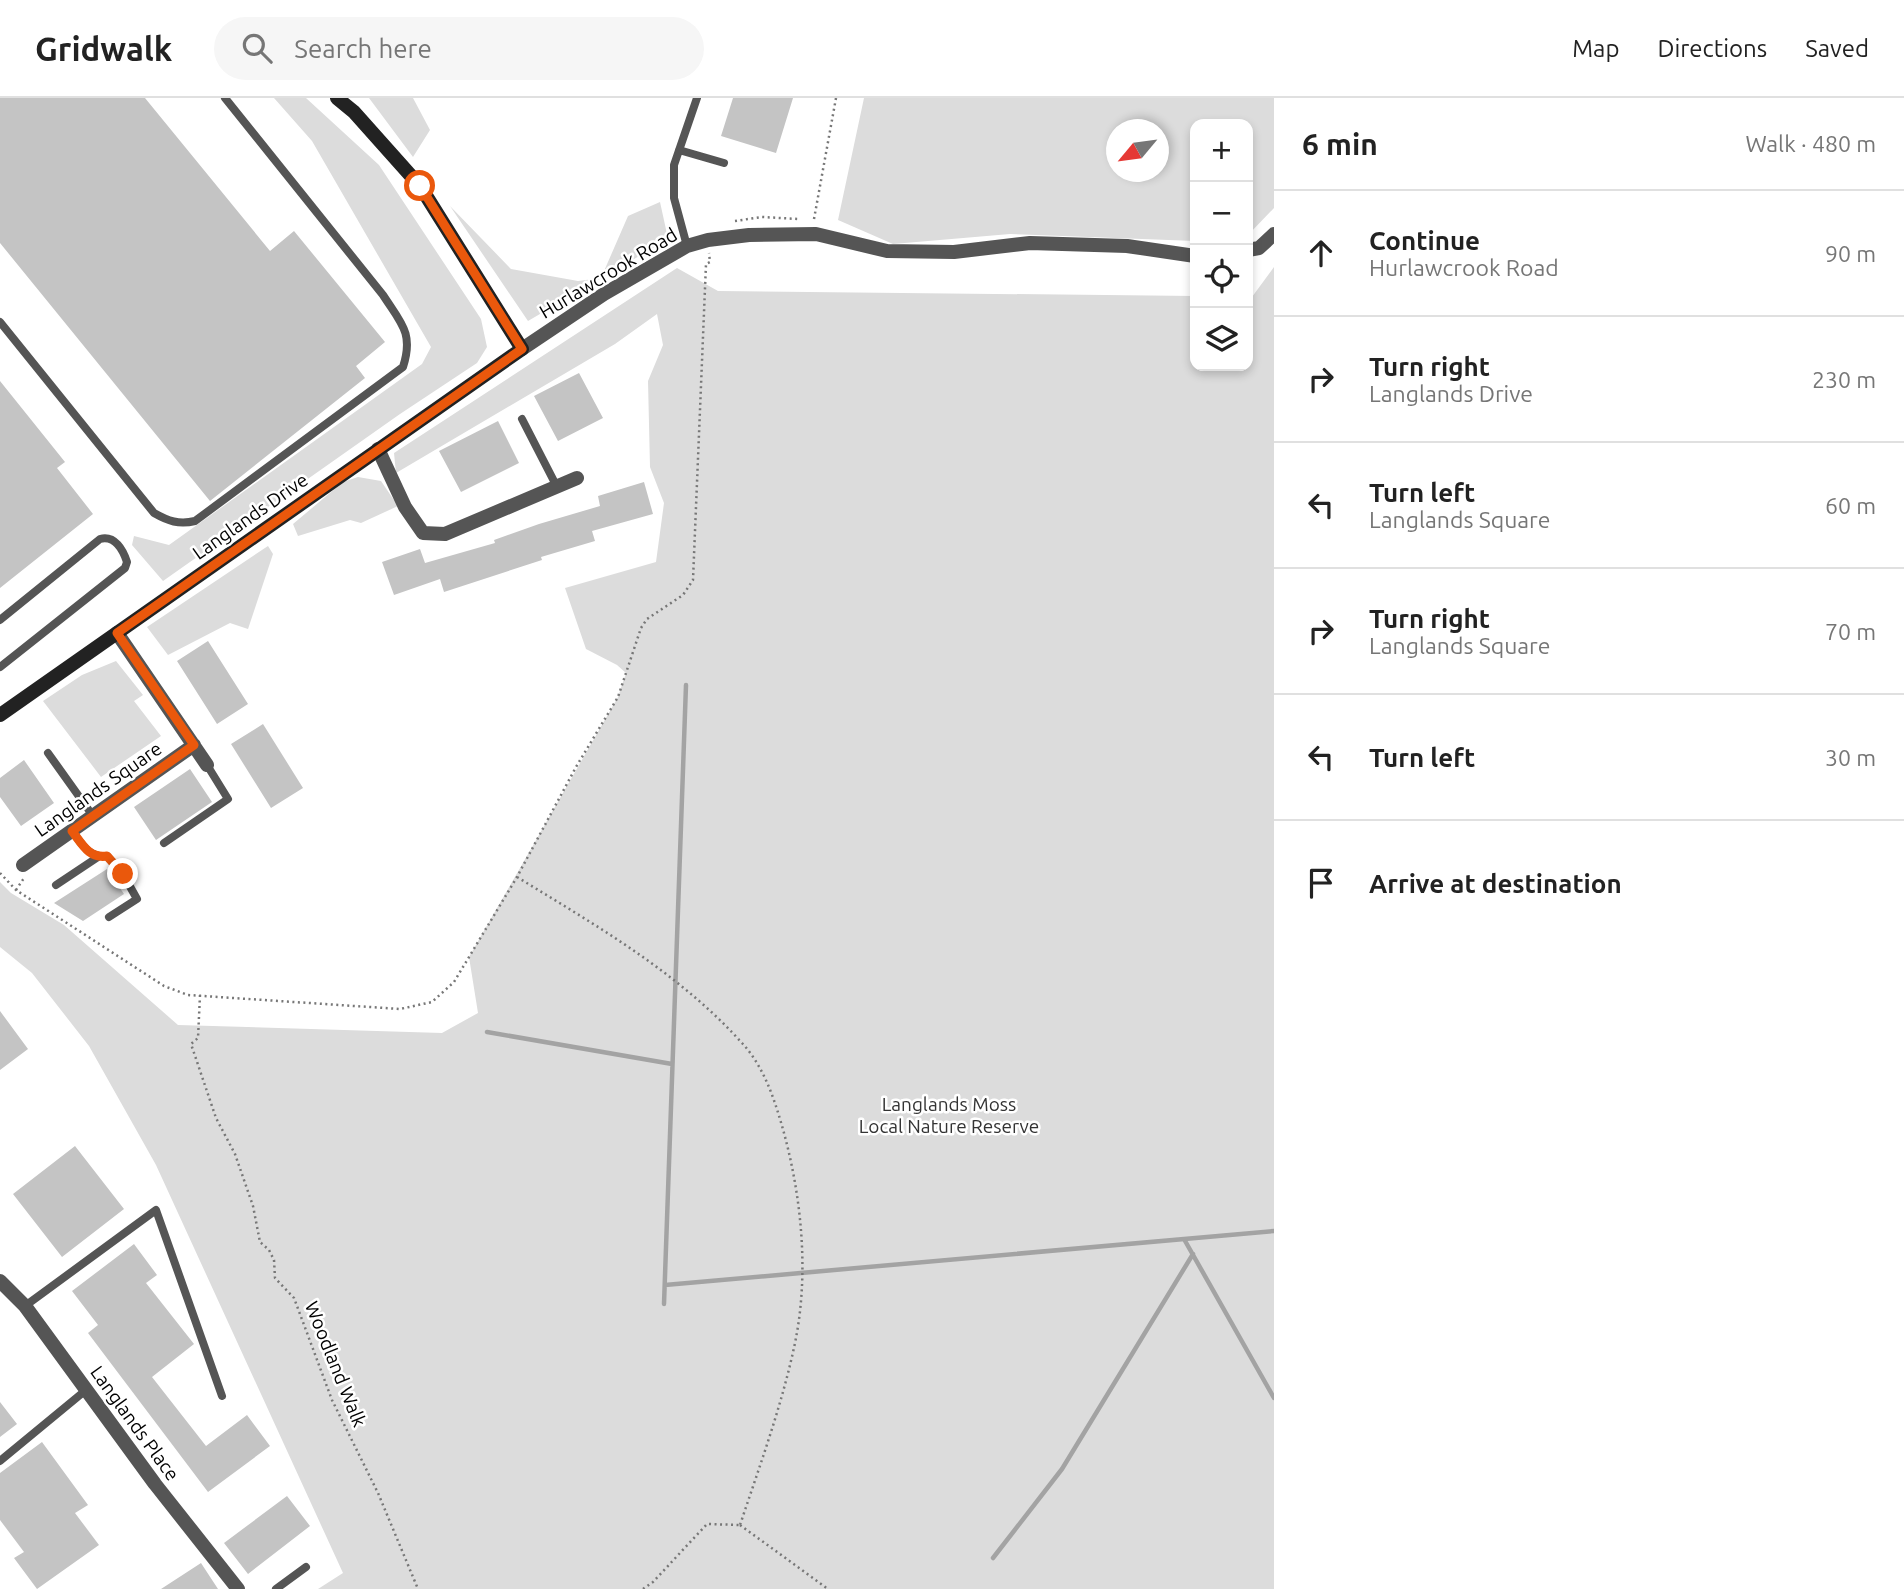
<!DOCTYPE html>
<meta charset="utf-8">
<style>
:root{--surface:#fff;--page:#f6f6f6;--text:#222;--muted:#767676;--line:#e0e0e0}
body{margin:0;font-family:Ubuntu,sans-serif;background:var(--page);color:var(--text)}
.controls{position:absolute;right:21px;top:21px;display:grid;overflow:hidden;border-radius:14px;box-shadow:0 4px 10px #0003}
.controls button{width:63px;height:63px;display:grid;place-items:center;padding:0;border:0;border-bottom:2px solid var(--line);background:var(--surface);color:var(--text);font:35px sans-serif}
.compass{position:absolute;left:1106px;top:21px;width:63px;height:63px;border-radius:50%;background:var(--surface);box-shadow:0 4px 10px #0003;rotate:241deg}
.stop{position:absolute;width:21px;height:21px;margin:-16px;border:5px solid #ea580c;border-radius:50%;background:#fff}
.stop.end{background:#ea580c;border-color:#fff;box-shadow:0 2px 7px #0008}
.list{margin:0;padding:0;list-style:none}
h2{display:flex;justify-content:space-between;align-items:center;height:91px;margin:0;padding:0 28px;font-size:30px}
h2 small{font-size:23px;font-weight:400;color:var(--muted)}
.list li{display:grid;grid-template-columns:46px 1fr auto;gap:21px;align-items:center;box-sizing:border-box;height:126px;padding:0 28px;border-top:2px solid var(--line)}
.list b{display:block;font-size:26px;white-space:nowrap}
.list p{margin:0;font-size:23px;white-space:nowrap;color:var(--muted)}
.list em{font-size:23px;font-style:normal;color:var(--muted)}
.icon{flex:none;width:38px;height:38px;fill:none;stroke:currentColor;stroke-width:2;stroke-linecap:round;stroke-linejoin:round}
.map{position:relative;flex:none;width:1274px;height:1491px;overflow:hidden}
header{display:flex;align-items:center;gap:42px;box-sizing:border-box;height:98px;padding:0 35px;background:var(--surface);border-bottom:2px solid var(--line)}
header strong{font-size:33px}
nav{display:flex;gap:38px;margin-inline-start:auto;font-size:24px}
.search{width:490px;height:63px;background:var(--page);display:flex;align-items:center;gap:18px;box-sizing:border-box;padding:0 24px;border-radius:38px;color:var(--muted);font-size:26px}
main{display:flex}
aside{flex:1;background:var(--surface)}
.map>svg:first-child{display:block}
</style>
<header>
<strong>Gridwalk</strong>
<div class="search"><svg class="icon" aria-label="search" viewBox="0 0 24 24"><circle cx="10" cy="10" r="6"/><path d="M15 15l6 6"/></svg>Search here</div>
<nav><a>Map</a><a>Directions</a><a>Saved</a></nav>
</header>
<main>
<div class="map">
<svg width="1274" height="1491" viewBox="0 0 1274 1491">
<rect width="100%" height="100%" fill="#fff"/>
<path fill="#dcdcdc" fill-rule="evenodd" d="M 274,0 L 306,0 L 379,67 L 481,221 L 487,249 L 477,265 L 400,316 L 163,483 L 132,447 L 134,438 L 169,447 L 422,266 L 431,249 L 312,43 Z
M 369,0 L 413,0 L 430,32 L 413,59 Z
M 864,0 L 1274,0 L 1274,110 L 1248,137 L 1248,26 L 1195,26 L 1195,143 L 1010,136 L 893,146 L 838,122 ZM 1116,32 L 1158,32 L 1158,74 L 1116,74 Z
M 660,104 L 667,136 L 658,147 L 528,223 L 450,108 L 511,171 L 578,183 L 601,180 L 628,118 Z
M 1274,169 L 1274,1491 L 318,1491 L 343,1475 L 156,1067 L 89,948 L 32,875 L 0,849 L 0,784 L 11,795 L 64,827 L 178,927 L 442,935 L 478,915 L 469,859 L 618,599 L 626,575 L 617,567 L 586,551 L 565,490 L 656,464 L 664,405 L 650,369 L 648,283 L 663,247 L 657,216 L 615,246 L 396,375 L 394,355 L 677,170 L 718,193 L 1195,198 L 1195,268 L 1248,268 L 1248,199 L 1252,199 Z
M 358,379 L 381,383 L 398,408 L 361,425 L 350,422 L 298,438 L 293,426 L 343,384 Z
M 268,448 L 273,456 L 248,531 L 230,525 L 168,557 L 147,529 Z
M 116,563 L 143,597 L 134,603 L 161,638 L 101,679 L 43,603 L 82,577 Z"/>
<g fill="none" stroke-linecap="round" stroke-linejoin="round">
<path stroke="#a3a3a3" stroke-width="4.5" d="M 487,934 L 672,966
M 1184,1141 L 1274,1300
M 665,1187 L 1274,1133
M 664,1206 L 686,587
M 993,1460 L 1062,1371 L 1193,1156"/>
</g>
<path fill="#c4c4c4" d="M 0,0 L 145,0 L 270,153 L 294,133 L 385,244 L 356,268 L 365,280 L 210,403 L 0,145 Z
M 733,0 L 793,0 L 776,55 L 721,38 Z
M 579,275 L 603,320 L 558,343 L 534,298 Z
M 0,283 L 65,364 L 57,370 L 93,416 L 0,490 Z
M 498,323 L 519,365 L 461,394 L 439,353 Z
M 644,384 L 653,416 L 592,433 L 595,443 L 541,459 L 542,462 L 444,494 L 440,481 L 394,497 L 382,464 L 420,451 L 425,465 L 495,445 L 494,442 L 539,426 L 600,408 L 598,398 Z
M 208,543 L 248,606 L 217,626 L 177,563 Z
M 263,626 L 303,690 L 271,710 L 231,646 Z
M 24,662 L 54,705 L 21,728 L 0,699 L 0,680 Z
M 190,671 L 212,704 L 156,742 L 134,709 Z
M 107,771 L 124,796 L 83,823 L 54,805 Z
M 0,913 L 28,951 L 0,972 Z
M 75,1048 L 124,1111 L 62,1159 L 13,1096 Z
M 134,1146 L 157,1177 L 146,1185 L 194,1246 L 152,1279 L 206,1348 L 247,1317 L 270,1348 L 208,1394 L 88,1235 L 98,1227 L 72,1193 Z
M 0,1304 L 17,1326 L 0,1339 Z
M 42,1344 L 88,1407 L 75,1415 L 99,1447 L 37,1491 L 14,1460 L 24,1454 L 0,1422 L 0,1375 Z
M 287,1398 L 310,1428 L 248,1476 L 224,1445 Z
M 201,1465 L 218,1491 L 161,1491 Z"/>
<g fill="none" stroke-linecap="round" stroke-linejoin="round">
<path stroke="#777" stroke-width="2.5" stroke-dasharray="2 3.5" stroke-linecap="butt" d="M 814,121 L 836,0
M 735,123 L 762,119 L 798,121
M 0,775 L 16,792 L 164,888 L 188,897 L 400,911 L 432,904 L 454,884 L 517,779 L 576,669 L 618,599 L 641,530 L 647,521 L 683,497 L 693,482 L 706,166 L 710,164 L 709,155
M 517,779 C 597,828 679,875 742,945 C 765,970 775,1003 784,1035 C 802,1102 809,1177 795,1245 C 782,1307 760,1367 740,1427
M 16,792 L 24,780
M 200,897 L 198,940 L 191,946 L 216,1020 L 235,1056 L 253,1108 L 260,1144 L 269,1152 L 274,1162 L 275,1180 L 294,1200 L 332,1302 L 378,1395 L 418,1491
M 740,1427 L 828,1491
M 643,1491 L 653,1484 L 707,1426 L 740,1427"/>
<path stroke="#555" stroke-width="8" d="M 679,52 L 724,65
M 687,148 L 674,100 L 674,67 L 697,0
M 0,224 L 154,415 C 168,423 179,427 195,423 L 403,269 C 414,235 401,225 383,197 L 225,0
M 522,321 L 557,389
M 0,522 L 100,441 C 115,437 123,452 127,464 L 125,470 L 0,569
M 48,655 L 93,718
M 72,733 C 82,746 89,760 107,758 L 123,776 L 137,801 L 109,819
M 164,745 L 228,701 L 207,667
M 56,787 L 98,759
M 25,1208 L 156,1112 L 222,1298
M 0,1363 L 86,1292
M 276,1491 L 306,1469"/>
<path stroke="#555" stroke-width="14" d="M 1248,152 L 1259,150 L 1274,136
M 522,251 L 604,196 L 687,148 L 708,142 L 749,137 L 816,136 L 887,153 L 954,154 L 1030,145 L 1127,148 L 1195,158
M 378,351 L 405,409 L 423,435 L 445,436 L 577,380
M 117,535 L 207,667
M 23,767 L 194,647
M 0,1183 L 25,1208 L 155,1386 L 238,1491"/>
<path stroke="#222" stroke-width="14" d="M 0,617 L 522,251 L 420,88 L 354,14 L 337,0"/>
</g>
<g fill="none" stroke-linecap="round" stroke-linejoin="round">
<path stroke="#ea580c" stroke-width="9" d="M 123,776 L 107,758 C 89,761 82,746 72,733 L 194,647 L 117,535 L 522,251 L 420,88"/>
</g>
<g text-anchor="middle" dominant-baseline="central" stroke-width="5" stroke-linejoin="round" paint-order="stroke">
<g font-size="19" fill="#000" stroke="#fff">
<text transform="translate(608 175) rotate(-31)">Hurlawcrook Road</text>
<text transform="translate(250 418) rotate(-35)">Langlands Drive</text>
<text transform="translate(98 691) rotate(-35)">Langlands Square</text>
<text transform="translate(336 1266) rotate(68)">Woodland Walk</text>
<text transform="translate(135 1325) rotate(54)">Langlands Place</text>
</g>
<g font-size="19" fill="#333" stroke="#fff">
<text x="949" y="1006">Langlands Moss<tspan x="949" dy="22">Local Nature Reserve</tspan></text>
</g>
</g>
</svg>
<div class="controls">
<button>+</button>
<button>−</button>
<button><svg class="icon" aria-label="locate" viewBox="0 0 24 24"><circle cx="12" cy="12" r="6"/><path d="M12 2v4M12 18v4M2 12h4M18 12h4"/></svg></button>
<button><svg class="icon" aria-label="layers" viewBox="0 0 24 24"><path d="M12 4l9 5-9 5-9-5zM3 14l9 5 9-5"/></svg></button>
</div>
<svg class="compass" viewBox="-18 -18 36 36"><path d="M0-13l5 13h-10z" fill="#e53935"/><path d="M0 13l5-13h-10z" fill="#767676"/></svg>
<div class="stop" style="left:420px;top:88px"></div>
<div class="stop end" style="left:123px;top:776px"></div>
</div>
<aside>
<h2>6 min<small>Walk · 480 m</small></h2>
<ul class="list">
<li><svg class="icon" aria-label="ahead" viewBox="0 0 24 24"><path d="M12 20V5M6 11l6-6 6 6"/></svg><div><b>Continue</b><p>Hurlawcrook Road</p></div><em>90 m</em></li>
<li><svg class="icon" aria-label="right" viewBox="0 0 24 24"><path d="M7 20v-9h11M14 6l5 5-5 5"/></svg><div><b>Turn right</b><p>Langlands Drive</p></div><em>230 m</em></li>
<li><svg class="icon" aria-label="left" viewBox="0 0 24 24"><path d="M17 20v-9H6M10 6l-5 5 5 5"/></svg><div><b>Turn left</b><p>Langlands Square</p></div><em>60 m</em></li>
<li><svg class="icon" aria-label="right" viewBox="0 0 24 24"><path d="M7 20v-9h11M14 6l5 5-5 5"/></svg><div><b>Turn right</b><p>Langlands Square</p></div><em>70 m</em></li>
<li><svg class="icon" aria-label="left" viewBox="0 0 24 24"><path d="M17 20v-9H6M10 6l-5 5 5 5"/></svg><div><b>Turn left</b></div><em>30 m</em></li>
<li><svg class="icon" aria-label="arrive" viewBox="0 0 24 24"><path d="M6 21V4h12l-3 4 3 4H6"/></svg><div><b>Arrive at destination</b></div></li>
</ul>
</aside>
</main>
